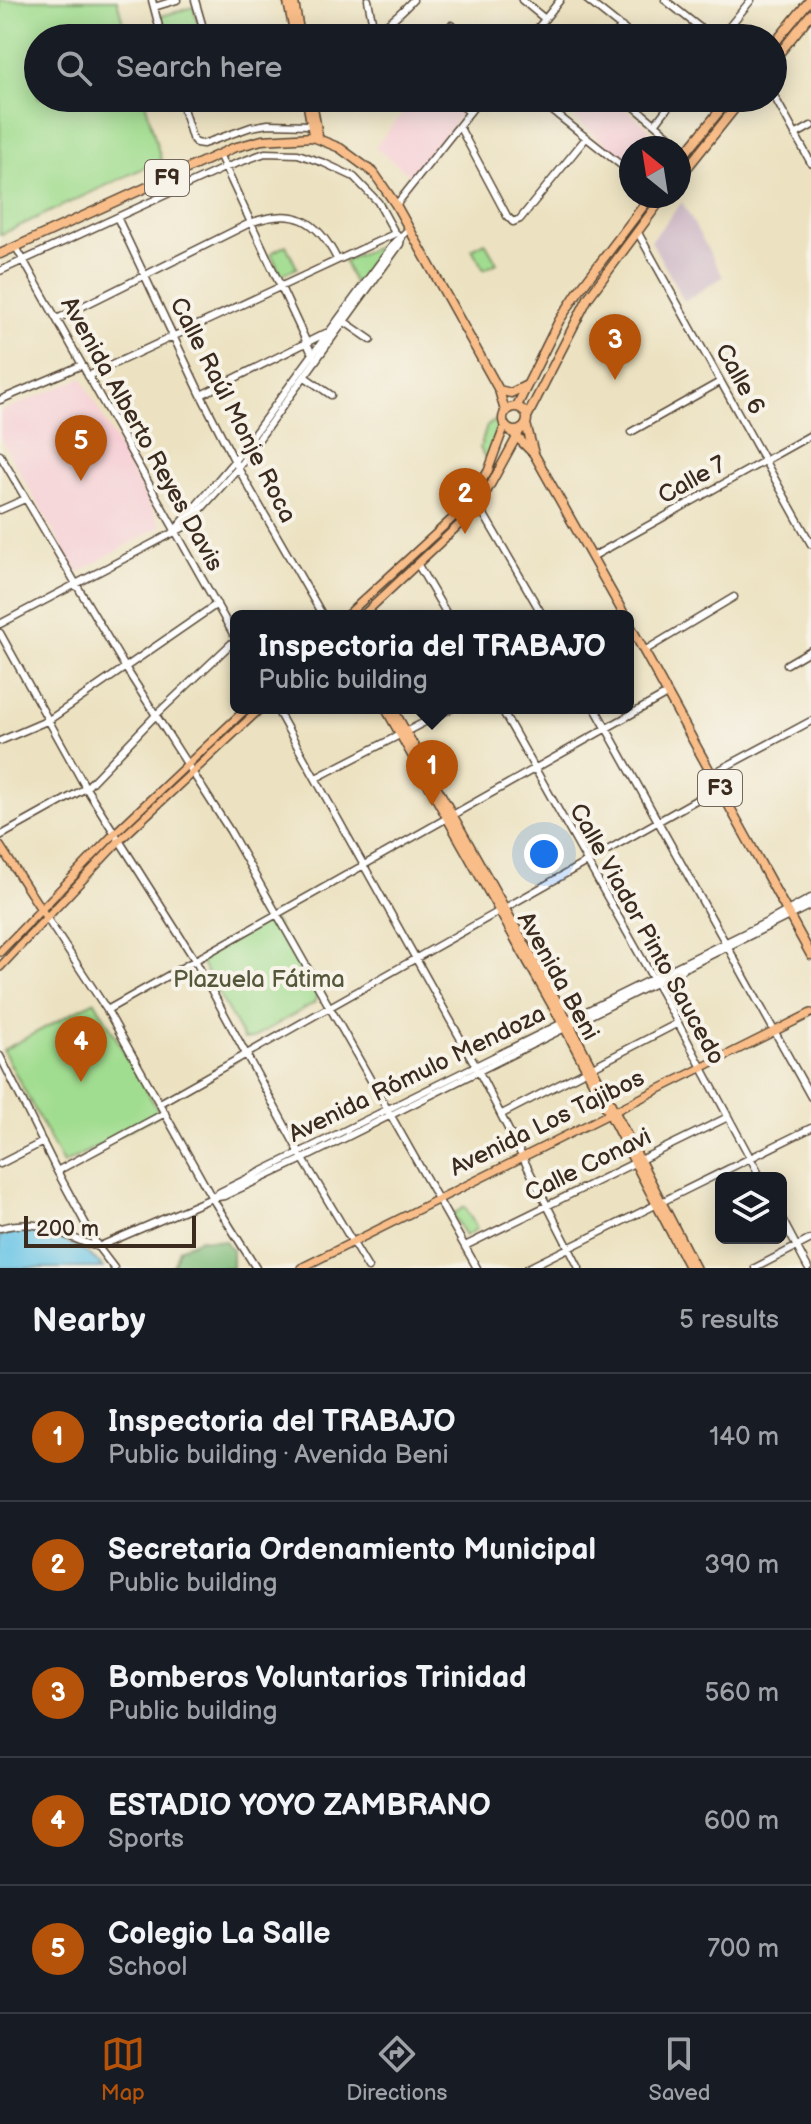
<!DOCTYPE html>
<meta charset="utf-8">
<style>
:root{--surface:#171b24;--page:#20242c;--text:#f1f3f6;--muted:#9ea1a6;--line:#363941;--accent:#b45309}
body{margin:0;font-family:"Balsamiq Sans",sans-serif;background:var(--page);color:var(--text)}
.controls{position:absolute;right:24px;bottom:24px;display:grid;overflow:hidden;border-radius:12px;box-shadow:0 4px 20px #0003}
.controls button{width:72px;height:72px;display:grid;place-items:center;padding:0;border:0;border-bottom:2px solid var(--line);background:var(--surface);color:var(--text);font:40px sans-serif}
.compass{position:absolute;left:619px;top:136px;width:72px;height:72px;border-radius:50%;background:var(--surface);box-shadow:0 4px 20px #0003;rotate:330deg}
.scale{position:absolute;left:24px;bottom:20px;width:172px;box-sizing:border-box;padding-left:8px;border:4px solid #3b2a1e;border-top:0;font-size:22px;line-height:28px;white-space:nowrap;color:#3b2a1e;-webkit-text-stroke:6px #f7f3e8;paint-order:stroke}
.you{position:absolute;left:544px;top:854px;width:28px;height:28px;margin:-20px;border:6px solid #fff;border-radius:50%;background:#1a73e8;box-shadow:0 0 0 12px #1a73e833}
.badge{display:grid;place-items:center;width:52px;height:52px;border-radius:50%;background:var(--accent);color:#fff;font-size:26px;font-weight:700}
.pin{position:absolute;translate:-50% -66px;filter:drop-shadow(0 2px 4px #0008)}
.pin::after{content:'';position:absolute;top:42px;width:28px;height:24px;background:inherit;clip-path:polygon(0 0,100% 0,50% 100%)}
.popup{position:absolute;left:230px;top:610px;width:404px;height:104px;box-sizing:border-box;display:grid;place-content:center;border-radius:12px;background:var(--surface);filter:drop-shadow(0 2px 6px #0005);font-size:26px;white-space:nowrap;color:var(--muted)}
.popup b{font-size:30px;color:var(--text)}
.popup::after{content:'';position:absolute;left:50%;top:100%;margin-left:-16px;border:16px solid transparent;border-top-color:var(--surface)}
.list{margin:0;padding:0;list-style:none}
h2{display:flex;justify-content:space-between;align-items:center;height:104px;margin:0;padding:0 32px;font-size:34px}
h2 small{font-size:26px;font-weight:400;color:var(--muted)}
.list li{display:grid;grid-template-columns:52px 1fr auto;gap:24px;align-items:center;box-sizing:border-box;height:128px;padding:0 32px;border-top:2px solid var(--line)}
.list b{display:block;font-size:30px;white-space:nowrap}
.list p{margin:0;font-size:26px;white-space:nowrap;color:var(--muted)}
.list em{font-size:26px;font-style:normal;color:var(--muted)}
.icon{flex:none;width:44px;height:44px;fill:none;stroke:currentColor;stroke-width:2;stroke-linecap:round;stroke-linejoin:round}
.map{position:relative;flex:none;width:811px;height:1268px;overflow:hidden}
.search{position:absolute;background:var(--surface);box-shadow:0 4px 20px #0003;left:24px;right:24px;top:24px;height:88px;display:flex;align-items:center;gap:20px;box-sizing:border-box;padding:0 28px;border-radius:44px;color:var(--muted);font-size:30px}
.sheet{height:744px;background:var(--surface)}
nav{display:flex;justify-content:space-around;align-items:center;box-sizing:border-box;height:112px;border-top:2px solid var(--line);background:var(--surface);font-size:22px;color:var(--muted)}
nav a{display:grid;justify-items:center;gap:4px}
nav .on{color:var(--accent)}
.map>svg:first-child{display:block}
</style>
<div class="map">
<svg width="811" height="1268" viewBox="0 0 811 1268">
<rect width="100%" height="100%" fill="#f7f3e8"/>
<filter id="ink" filterUnits="userSpaceOnUse"><feTurbulence type="fractalNoise" baseFrequency=".0125" numOctaves="2"/><feDisplacementMap in="SourceGraphic" scale="16" xChannelSelector="R" yChannelSelector="G"/><feConvolveMatrix kernelMatrix="1 2 1 2 8 2 1 2 1" color-interpolation-filters="sRGB"/></filter>
<filter id="wash" filterUnits="userSpaceOnUse"><feTurbulence type="fractalNoise" baseFrequency=".006" numOctaves="4" result="noise"/><feDisplacementMap in="SourceGraphic" scale="32" xChannelSelector="R" yChannelSelector="G"/><feGaussianBlur stdDeviation="1.8" result="paint"/><feColorMatrix in="noise" values="0 0 0 0 0 0 0 0 0 0 0 0 0 0 0 0 0 1.4 0 .05"/><feComposite in="paint" operator="in"/></filter>
<g filter="url(#wash)">
<rect width="100%" height="100%" fill="#ece2c1"/>
<path fill="#f6cfd6" d="M 415,98 L 441,98 L 461,115 L 415,173 L 410,175 L 375,147 Z
M 593,98 L 612,98 L 650,129 L 635,148 L 631,148 L 631,152 L 624,160 L 575,119 Z
M 82,378 L 161,526 L 77,573 L 0,437 L 0,412 Z"/>
<path fill="#d1bdc9" d="M 682,202 L 723,277 L 684,301 L 651,241 Z"/>
<path fill="#a1dd90" stroke="#6e8457" stroke-width="2" d="M 0,0 L 117,0 L 127,38 L 38,38 L 38,98 L 144,98 L 161,160 L 0,235 Z
M 193,7 L 201,35 L 191,38 L 164,38 L 158,17 Z
M 389,242 L 355,286 L 344,261 Z
M 485,242 L 497,263 L 484,270 L 472,249 Z
M 286,245 L 297,268 L 281,275 L 271,253 Z
M 495,421 L 498,428 L 488,458 L 485,458 L 480,448 L 487,426 Z
M 269,920 L 274,921 L 317,995 L 314,1003 L 251,1039 L 244,1039 L 202,964 L 203,958 Z
M 95,1001 L 160,1114 L 63,1164 L 3,1050 Z
M 465,1207 L 477,1229 L 465,1236 L 453,1214 Z"/>
<path fill="#80bc7a" stroke="#5e734c" stroke-width="2" d="M 200,1239 L 225,1241 L 232,1250 L 232,1268 L 170,1268 L 174,1264 L 179,1249 Z"/>
<path fill="#68c4e6" stroke="#527782" stroke-width="2" d="M 21,1230 C 45,1230 88,1248 103,1268 L 0,1268 L 0,1236 Z"/>
</g>
<g filter="url(#ink)">
<g fill="none" stroke-linecap="round" stroke-linejoin="round">
<g stroke="#564636" stroke-width="9">
<path id="minor" d="M 152,0 L 162,38
M 195,0 L 206,38
M 368,0 L 374,31
M 522,0 L 545,19
M 587,0 L 635,38
M 665,0 L 713,38
M 154,7 L 177,0
M 451,25 L 468,38
M 537,29 L 549,38
M 260,38 L 295,29
M 354,38 C 377,35 397,17 413,0
M 530,38 L 560,0
M 612,38 L 622,27
M 720,38 L 751,0
M 773,94 L 811,163
M 180,98 L 192,138 L 196,143 L 203,144 L 251,127 L 268,124 L 311,125
M 451,98 L 470,112
M 536,98 L 631,173
M 624,98 L 687,151
M 656,123 L 675,98
M 459,126 L 507,216 L 513,222 L 520,219 L 586,138
M 795,135 L 811,126
M 219,154 L 313,356
M 396,205 L 481,98
M 117,217 L 201,395 L 238,468 L 323,616
M 637,231 L 811,544
M 16,247 L 236,639
M 0,271 L 224,168 L 265,153 L 298,154 L 324,163 L 354,177 L 378,202 L 395,233
M 57,319 L 250,223 C 294,207 317,219 337,259
M 345,322 L 371,340
M 88,376 L 396,233
M 305,377 L 331,395
M 201,395 L 326,333
M 0,400 L 82,365
M 631,432 L 720,382
M 0,455 L 125,667 L 230,831 L 477,1268
M 479,506 L 543,616
M 0,510 L 25,499
M 177,528 L 235,460 L 396,241 L 409,229
M 592,557 L 811,435
M 418,565 L 448,616
M 0,624 L 186,526 L 238,468 L 400,244 L 401,238
M 0,633 L 86,788 L 195,960 L 303,1159 L 368,1268
M 644,651 L 734,597
M 787,664 L 811,650
M 276,708 L 478,1070 L 579,1268
M 501,708 L 678,1023 L 761,1178
M 595,708 L 811,1097
M 0,741 L 49,720 L 217,604
M 712,774 L 811,721
M 316,778 L 452,708
M 0,836 L 86,788 L 156,715 L 236,639
M 811,898 L 769,921 L 220,1192 L 212,1198 L 224,1196 L 303,1159 L 811,905
M 46,917 L 107,1010 L 212,1198 L 256,1268
M 107,1010 L 667,694
M 0,1056 L 57,1171 L 98,1247 L 114,1268
M 160,1103 L 719,787
M 502,1114 L 678,1023
M 0,1164 L 43,1142
M 57,1171 L 165,1113
M 781,1217 L 808,1268
M 0,1228 C 49,1217 56,1235 98,1247
M 465,1246 L 728,1117
M 98,1247 L 212,1198
M 528,1268 L 811,1128
M 755,1268 L 811,1239"/>
</g>
<g stroke="#564636" stroke-width="10">
<path id="major" d="M 287,0 L 295,38
M 294,0 L 301,38
M 306,98 L 313,137
M 312,98 L 319,139
M 346,616 L 467,505 L 488,471 L 505,425
M 362,616 L 479,506 L 521,429
M 385,708 L 564,1027 L 689,1268
M 393,708 L 570,1024 L 696,1268
M 0,846 L 46,917
M 0,952 L 114,834 L 247,708
M 0,967 L 119,841 L 261,708
M 301,1268 L 811,1013"/>
</g>
<g stroke="#564636" stroke-width="11">
<path id="highway" d="M 773,45 L 810,0
M 773,61 L 811,14
M 679,161 L 730,98
M 679,178 L 743,98
M 0,254 L 233,148 L 262,140 L 313,137 L 340,148 L 374,173 L 396,205 L 499,390 L 505,411
M 499,390 L 511,393 L 527,385
M 517,406 L 559,321 L 578,292 L 651,196
M503 419a12 12 0 1 1 24 0a12 12 0 1 1-24 0Z
M 527,417 L 588,298 L 664,196
M 526,424 L 534,454 L 625,616
M 510,430 L 534,454
M 628,622 L 811,955"/>
</g>
<use href="#minor" stroke="#fff" stroke-width="6"/>
<use href="#major" stroke="#f8bd88" stroke-width="7"/>
<use href="#highway" stroke="#f8bd88" stroke-width="8"/>
</g>
</g>
<g text-anchor="middle" dominant-baseline="central" stroke-width="8" stroke-linejoin="round" paint-order="stroke">
<g fill="#f7f3e8" stroke="#73665b" stroke-width="2">
<rect x="145" y="160" width="44" height="36" rx="6"/>
<rect x="698" y="770" width="44" height="36" rx="6"/>
</g>
<g font-size="22" font-weight="bold" fill="#3b2a1e">
<text x="167" y="178">F9</text>
<text x="720" y="788">F3</text>
</g>
<g font-size="24" fill="#3b2a1e" stroke="#f7f3e8">
<text transform="translate(740 379) rotate(61)">Calle 6</text>
<text transform="translate(233 410) rotate(63)">Calle Raúl Monje Roca</text>
<text transform="translate(142 434) rotate(61)">Avenida Alberto Reyes Davis</text>
<text transform="translate(692 480) rotate(-29)">Calle 7</text>
<text transform="translate(647 934) rotate(61)">Calle Viador Pinto Saucedo</text>
<text transform="translate(558 976) rotate(61)">Avenida Beni</text>
<text transform="translate(417 1074) rotate(-26)">Avenida Rómulo Mendoza</text>
<text transform="translate(547 1123) rotate(-26)">Avenida Los Tajibos</text>
<text transform="translate(588 1165) rotate(-26)">Calle Conavi</text>
</g>
<g font-size="24" fill="#54573a" stroke="#f7f3e8">
<text x="259" y="979">Plazuela Fátima</text>
</g>
</g>
</svg>
<div class="controls">
<button><svg class="icon" aria-label="layers" viewBox="0 0 24 24"><path d="M12 4l9 5-9 5-9-5zM3 14l9 5 9-5"/></svg></button>
</div>
<svg class="compass" viewBox="-18 -18 36 36"><path d="M0-13l5 13h-10z" fill="#e53935"/><path d="M0 13l5-13h-10z" fill="#9ea1a6"/></svg>
<div class="scale">200 m</div>
<div class="you"></div>
<div class="pin badge" style="left:432px;top:806px">1</div>
<div class="popup"><b>Inspectoria del TRABAJO</b>Public building</div>
<div class="pin badge" style="left:465px;top:534px">2</div>
<div class="pin badge" style="left:615px;top:380px">3</div>
<div class="pin badge" style="left:81px;top:1082px">4</div>
<div class="pin badge" style="left:81px;top:481px">5</div>
<div class="search"><svg class="icon" aria-label="search" viewBox="0 0 24 24"><circle cx="10" cy="10" r="6"/><path d="M15 15l6 6"/></svg>Search here</div>
</div>
<section class="sheet">
<h2>Nearby<small>5 results</small></h2>
<ul class="list">
<li><span class="badge">1</span><div><b>Inspectoria del TRABAJO</b><p>Public building · Avenida Beni</p></div><em>140 m</em></li>
<li><span class="badge">2</span><div><b>Secretaria Ordenamiento Municipal</b><p>Public building</p></div><em>390 m</em></li>
<li><span class="badge">3</span><div><b>Bomberos Voluntarios Trinidad</b><p>Public building</p></div><em>560 m</em></li>
<li><span class="badge">4</span><div><b>ESTADIO YOYO ZAMBRANO</b><p>Sports</p></div><em>600 m</em></li>
<li><span class="badge">5</span><div><b>Colegio La Salle</b><p>School</p></div><em>700 m</em></li>
</ul>
</section>
<nav>
<a class="on"><svg class="icon" aria-label="map" viewBox="0 0 24 24"><path d="M3 6l6-2 6 2 6-2v14l-6 2-6-2-6 2zM9 4v14M15 6v14"/></svg>Map</a>
<a><svg class="icon" aria-label="directions" viewBox="0 0 24 24"><path d="M12 3l9 9-9 9-9-9zM9 14v-3h6M13 9l2 2-2 2"/></svg>Directions</a>
<a><svg class="icon" aria-label="saved" viewBox="0 0 24 24"><path d="M7 4h10v16l-5-4-5 4z"/></svg>Saved</a>
</nav>
